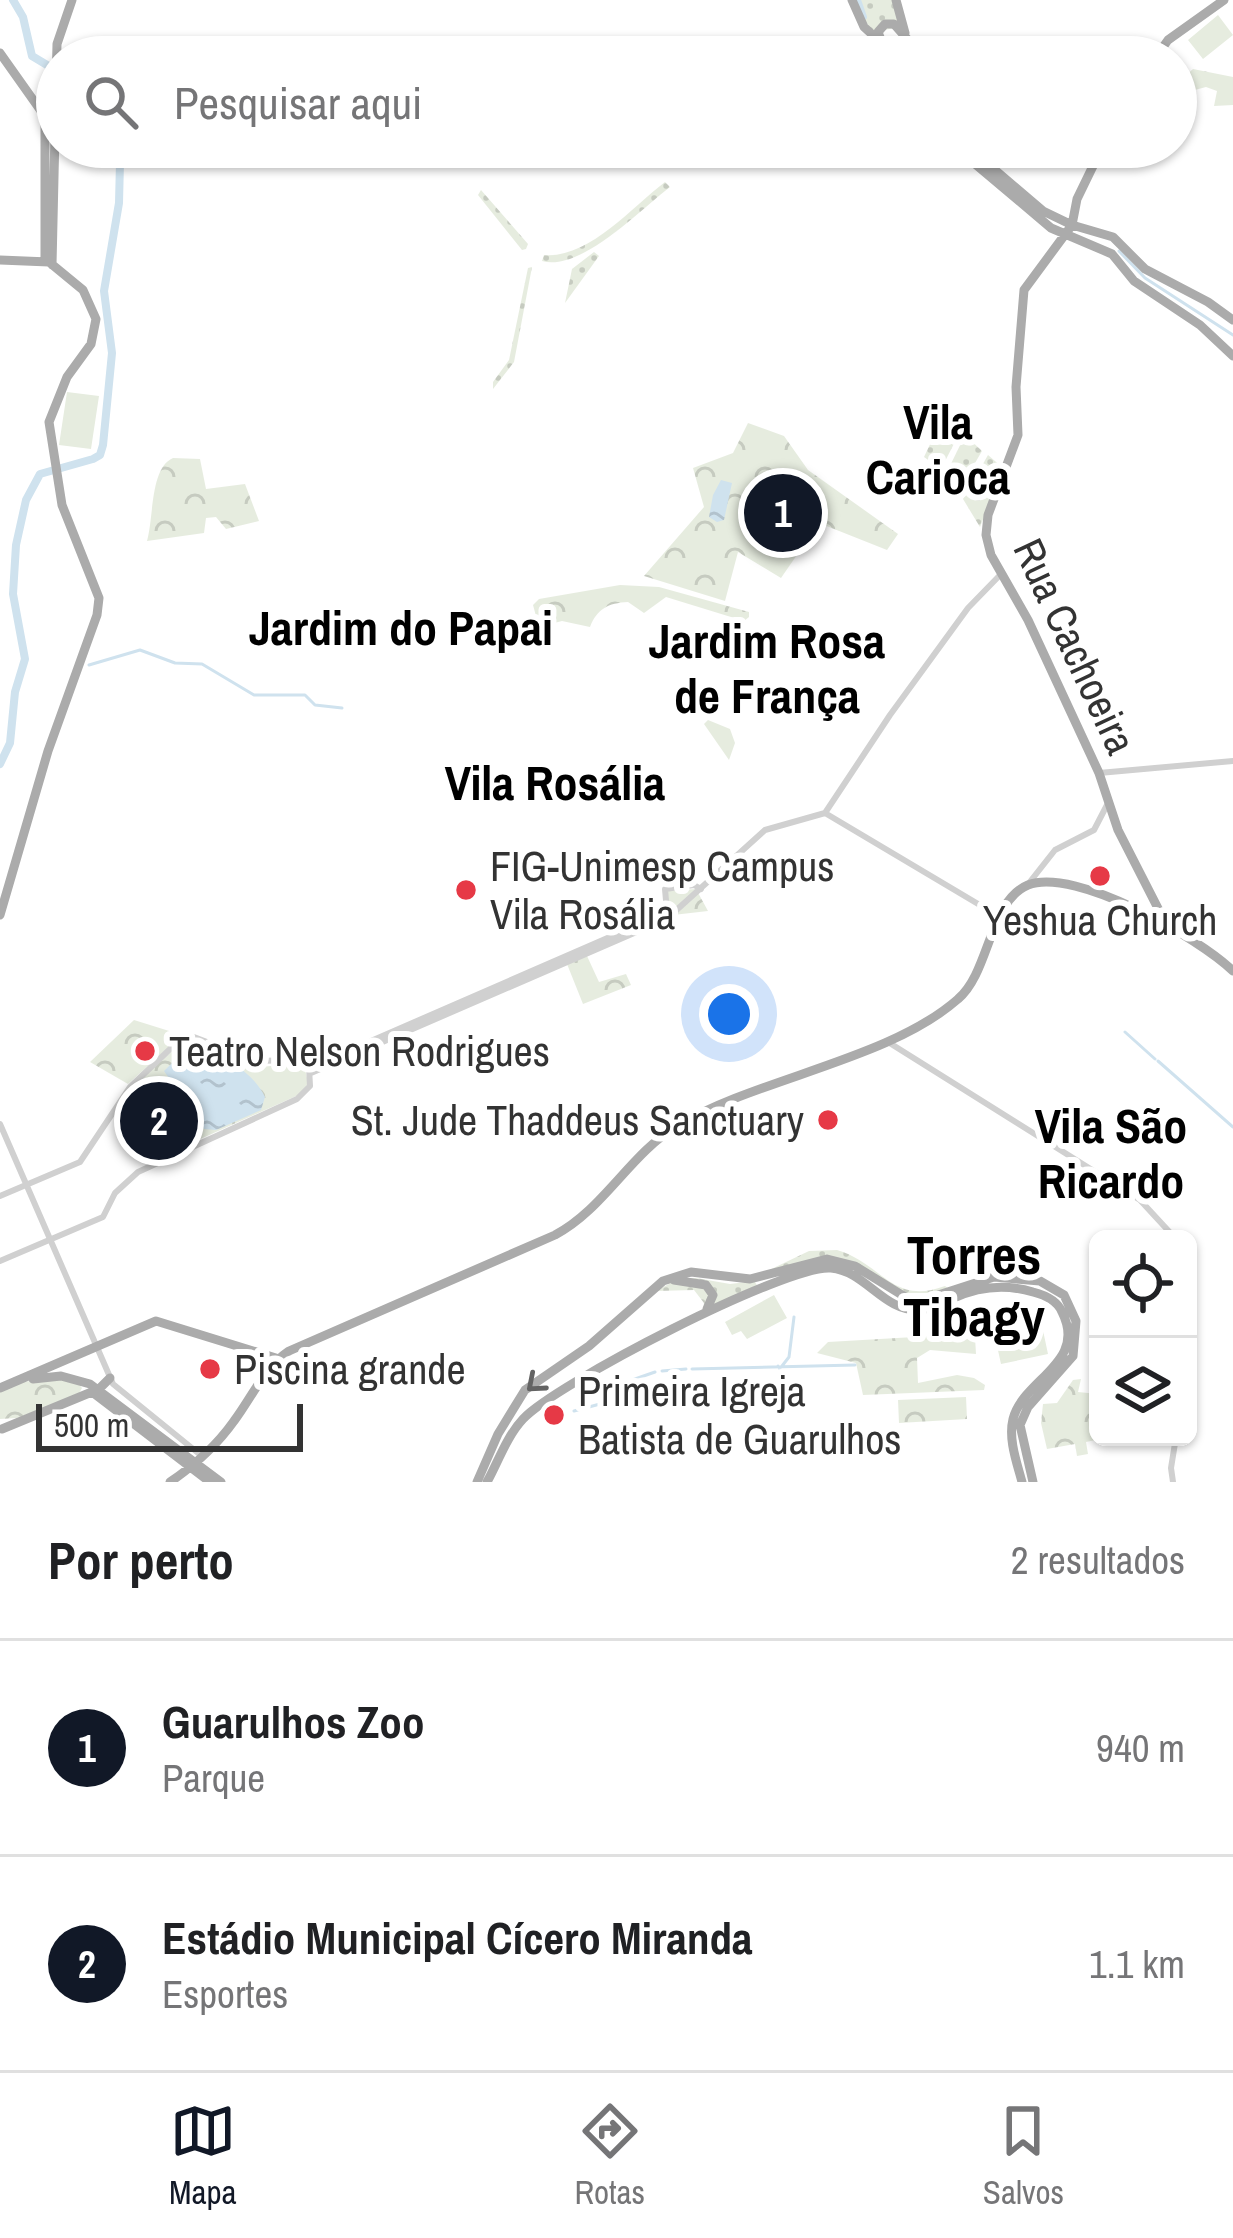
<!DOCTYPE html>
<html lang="pt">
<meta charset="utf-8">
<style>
:root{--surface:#fff;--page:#f6f6f6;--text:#202124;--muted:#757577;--line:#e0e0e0;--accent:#111827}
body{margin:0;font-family:"Archivo Narrow",sans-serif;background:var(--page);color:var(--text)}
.controls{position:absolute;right:36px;bottom:36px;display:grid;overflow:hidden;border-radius:18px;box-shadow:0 3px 9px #0004}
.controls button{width:108px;height:108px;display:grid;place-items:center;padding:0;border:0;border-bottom:3px solid var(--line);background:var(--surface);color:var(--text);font:60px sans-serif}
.scale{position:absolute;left:36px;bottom:30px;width:267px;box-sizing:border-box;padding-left:12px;border:6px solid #333;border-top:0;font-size:33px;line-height:42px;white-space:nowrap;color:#333;-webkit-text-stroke:9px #fff;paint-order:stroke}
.you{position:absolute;left:729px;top:1014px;width:42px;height:42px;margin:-30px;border:9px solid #fff;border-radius:50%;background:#1a73e8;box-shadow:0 0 0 18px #1a73e833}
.badge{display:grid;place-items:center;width:78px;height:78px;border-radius:50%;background:var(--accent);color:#fff;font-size:39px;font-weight:700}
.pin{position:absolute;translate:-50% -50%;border:6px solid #fff;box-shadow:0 3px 12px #0006}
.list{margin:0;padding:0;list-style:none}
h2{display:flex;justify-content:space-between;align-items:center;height:156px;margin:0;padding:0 48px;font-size:51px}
h2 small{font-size:39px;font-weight:400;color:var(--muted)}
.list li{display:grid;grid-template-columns:78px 1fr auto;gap:36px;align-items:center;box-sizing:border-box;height:216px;padding:0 48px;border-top:3px solid var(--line)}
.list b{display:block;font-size:45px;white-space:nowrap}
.list p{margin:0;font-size:39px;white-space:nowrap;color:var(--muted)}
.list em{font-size:39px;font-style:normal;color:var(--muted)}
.icon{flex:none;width:66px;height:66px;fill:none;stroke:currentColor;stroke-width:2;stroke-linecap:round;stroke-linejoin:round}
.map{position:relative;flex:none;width:1233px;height:1482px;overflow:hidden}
.search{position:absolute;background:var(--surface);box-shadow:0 3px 9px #0004;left:36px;right:36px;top:36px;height:132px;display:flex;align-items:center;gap:30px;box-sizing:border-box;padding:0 42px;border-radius:66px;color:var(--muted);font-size:45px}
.sheet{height:588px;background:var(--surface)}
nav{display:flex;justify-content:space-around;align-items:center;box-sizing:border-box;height:168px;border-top:3px solid var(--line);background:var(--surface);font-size:33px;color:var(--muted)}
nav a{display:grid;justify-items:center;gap:6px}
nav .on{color:var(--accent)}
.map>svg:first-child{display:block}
</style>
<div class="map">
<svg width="1233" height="1482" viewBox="0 0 1233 1482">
<defs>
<pattern id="grass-dots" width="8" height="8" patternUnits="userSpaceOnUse" patternTransform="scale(3)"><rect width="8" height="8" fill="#e6ecdf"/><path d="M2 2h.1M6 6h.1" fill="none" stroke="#c6cbc0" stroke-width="1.8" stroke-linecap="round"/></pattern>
<pattern id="forest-crowns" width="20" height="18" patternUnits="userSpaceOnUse" patternTransform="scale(3)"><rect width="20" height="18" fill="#e6ecdf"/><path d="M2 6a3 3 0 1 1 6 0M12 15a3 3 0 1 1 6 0" fill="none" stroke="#c6cbc0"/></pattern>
<pattern id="water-ripples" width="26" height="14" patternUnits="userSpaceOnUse" patternTransform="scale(3)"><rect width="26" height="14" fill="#cfe2ee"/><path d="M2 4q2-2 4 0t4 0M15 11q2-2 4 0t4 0" fill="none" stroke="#b2c2cd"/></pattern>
</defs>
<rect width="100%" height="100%" fill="#fff"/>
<path fill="url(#grass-dots)" d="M 854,0 L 893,0 L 902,27 L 872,32 Z
M 665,182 L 670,187 C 639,211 580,272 542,261 L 544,255 C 588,259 631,208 665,182 Z
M 481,190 L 528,244 L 526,249 L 522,250 L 478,195 Z
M 594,252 L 599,256 L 565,303 L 572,269 Z
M 532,267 L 514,362 L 493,389 L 493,382 L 509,360 L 528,268 Z
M 942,419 L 959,434 L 941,469 L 924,457 Z
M 965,435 L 982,451 L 957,494 L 946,474 Z
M 988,455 L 1003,468 L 980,527 L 963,499 Z
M 837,1250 C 882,1263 892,1306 945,1286 L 949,1289 L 910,1299 L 844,1261 L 759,1275 L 809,1251 Z
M 696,1278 L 730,1284 L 754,1281 L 757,1285 L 703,1311 L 704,1303 L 694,1290 L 656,1291 L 678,1279 Z"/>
<path fill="url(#forest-crowns)" d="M 1193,69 L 1233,77 L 1233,105 L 1214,106 L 1217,91 L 1206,87 L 1191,91 L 1187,110 L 1176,118 L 1176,84 Z
M 748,423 L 784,436 L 808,470 L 898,534 L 887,550 L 819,523 L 781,578 L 738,552 L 725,601 L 644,576 L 704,507 L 693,468 L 733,453 Z
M 173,458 L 200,459 L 206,489 L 245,484 L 259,521 L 226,529 L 216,517 L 206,518 L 204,533 L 147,541 C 154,516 150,468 173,458 Z
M 620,585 L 659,587 L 749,612 L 749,617 L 744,621 L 666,597 L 644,613 L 628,602 C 608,603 597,609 590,627 L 562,621 L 539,627 L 533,605 L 539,599 Z
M 708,720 L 730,729 L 735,743 L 729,760 L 704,724 Z
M 696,889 L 708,911 L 673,915 L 669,911 L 667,891 Z
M 587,956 L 599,982 L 626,974 L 631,985 L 583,1004 L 567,964 Z
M 134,1020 L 182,1035 L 128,1084 L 90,1062 Z
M 186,1040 L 260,1067 L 292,1064 L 305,1069 L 308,1083 L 303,1093 L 147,1163 L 123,1101 L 151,1069 Z
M 987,1328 L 991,1331 L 975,1337 L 976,1354 L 930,1350 L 917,1358 L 918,1383 L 957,1375 L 974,1378 L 985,1385 L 984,1390 L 863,1395 L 856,1363 L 817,1353 L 828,1342 L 949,1335 Z
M 51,1379 L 77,1382 L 82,1388 L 78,1395 L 17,1418 L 0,1419 L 0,1391 L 21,1382 Z
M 1081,1379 L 1078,1392 L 1098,1394 L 1098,1437 L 1110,1437 L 1086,1442 L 1088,1454 L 1077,1456 L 1075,1444 L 1047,1449 L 1041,1423 L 1043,1404 L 1057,1403 L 1073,1380 Z
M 966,1397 L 967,1419 L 899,1423 L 898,1400 Z"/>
<path fill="#e6ecdf" d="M 1218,15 L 1233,35 L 1203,59 L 1188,40 Z
M 67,392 L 99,396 L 91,449 L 59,445 Z
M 156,1087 L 188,1129 L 160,1151 L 127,1108 Z
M 774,1295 L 787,1318 L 747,1339 L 741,1331 L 732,1335 L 725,1322 Z
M 1041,1321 L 1048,1354 L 1001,1364 L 994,1332 Z"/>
<path fill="url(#water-ripples)" d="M 777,472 L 807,484 L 807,489 L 762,491 L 762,485 Z
M 721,480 L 732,483 L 724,520 L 717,522 L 709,517 L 713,495 Z
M 203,1051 C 227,1056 255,1075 265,1097 L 261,1110 L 216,1130 L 204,1129 L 164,1071 L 179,1056 Z"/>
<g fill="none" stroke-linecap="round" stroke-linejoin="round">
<path stroke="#cfe2ee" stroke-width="3" d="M 1119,251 L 1145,278 L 1233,335
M 89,665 L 140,650 L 175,663 L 202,664 L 254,695 L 305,695 L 315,705 L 342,708
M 1125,1032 L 1155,1059
M 1158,1061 L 1233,1127
M 778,1366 L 796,1395
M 782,1366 L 789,1357 L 794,1317
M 692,1369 L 855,1365
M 662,1371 L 686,1369
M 611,1394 L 615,1386 L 655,1372
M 574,1411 L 600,1404"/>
<path stroke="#cfe2ee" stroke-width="6" d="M 858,0 L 864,17"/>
<path stroke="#cfe2ee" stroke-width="8" d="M 13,0 L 23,17 L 32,56 L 57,71
M 0,764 L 10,743 L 15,692 L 25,659 L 13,594 L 16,545 L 26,500 L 40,474 L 93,459 L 100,455 L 103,445 L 112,353 L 104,291 L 119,203 L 120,162 L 127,147"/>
<path stroke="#d0d0d0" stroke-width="6" d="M 1099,773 L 1233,761
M 825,813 L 1000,917
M 1029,883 L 1055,850 L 1094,830 L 1108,803
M 667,912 L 665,889 L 694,885 L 701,889
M 671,915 L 765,830 L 825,813 L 890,715 L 968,608 L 1002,573
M 888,1042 L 1140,1200 L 1176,1239
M 309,1068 L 665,913
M 311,1073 L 671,917
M 0,1124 L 113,1384 L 203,1457
M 0,1196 L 80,1162 L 130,1087 L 186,1034 L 257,1061 L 293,1060 L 309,1068 L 310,1086 L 297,1099 L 138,1172 L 115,1193 L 103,1217 L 0,1261
M 1188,1279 L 1191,1353 L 1188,1373
M 1173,1482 L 1171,1468 L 1176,1437"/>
<path stroke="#ababab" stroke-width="9" d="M 852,0 L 864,27 L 897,57
M 896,0 L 905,33
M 883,45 L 878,32 L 885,24 L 894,24 L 923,57
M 0,53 L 46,118
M 1156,57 L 1168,40 L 1224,0
M 955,147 L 1051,228 L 1112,254 L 1134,281 L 1200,325 L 1233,356
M 968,147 L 1043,211 L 1072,225 L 1113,237 L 1145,269 L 1208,302 L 1233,320
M 1092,147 L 1093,166 L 1077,199 L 1072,225 L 1024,290 L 1016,387 L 1018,435 L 988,515 L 986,535 L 991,555 L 1028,620 L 1099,773 L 1118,830 L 1166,924
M 0,260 L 49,262 L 83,290 L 96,319 L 91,344 L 67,377 L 49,422 L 62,505 L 99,598 L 97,615 L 48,751 L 0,915
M 45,260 L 45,117 L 52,106
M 52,265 L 57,44 L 72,0
M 674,1280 L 706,1285 L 713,1295 L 707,1309
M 33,1379 L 61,1376 L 90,1384 L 221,1482
M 0,1388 L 156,1321 L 279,1359
M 92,1392 L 210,1482
M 2,1429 L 99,1389 L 110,1378
M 170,1482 C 195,1465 217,1445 234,1421 C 252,1397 264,1368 289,1351 L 555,1235 C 604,1209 630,1154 677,1126 C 757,1078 889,1060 958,999 C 990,972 989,901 1028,885 C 1076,867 1199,938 1233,971
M 477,1482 L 498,1434 L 525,1390 L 589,1346 L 663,1281 L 691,1272 L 750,1279 L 827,1259 L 855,1266 L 910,1300 L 923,1300 L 994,1277 L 1040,1281 L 1064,1295 L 1076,1321 L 1073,1356 L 1028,1407 L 1020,1425 L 1033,1482
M 487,1482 C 498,1462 507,1436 523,1419 C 555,1384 787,1264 831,1268 C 866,1271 883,1312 920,1310 C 932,1309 943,1302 954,1298 C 980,1286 1006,1284 1033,1292 C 1045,1295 1057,1300 1062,1312 C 1088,1363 1023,1379 1013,1419 C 1008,1439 1017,1463 1022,1482"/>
</g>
<defs><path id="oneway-chevron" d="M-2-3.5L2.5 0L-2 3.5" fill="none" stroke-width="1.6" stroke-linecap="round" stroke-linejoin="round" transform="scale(3)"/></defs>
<use stroke="#636363" href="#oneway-chevron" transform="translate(535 1384) rotate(139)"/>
<g fill="#e63946" stroke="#fff" stroke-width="4.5">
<circle cx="1100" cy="876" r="12"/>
<circle cx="466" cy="890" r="12"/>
<circle cx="145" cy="1051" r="12"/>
<circle cx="828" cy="1120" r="12"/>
<circle cx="210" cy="1369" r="12"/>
<circle cx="554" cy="1415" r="12"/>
</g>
<g text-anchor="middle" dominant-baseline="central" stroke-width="12" stroke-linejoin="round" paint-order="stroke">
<g font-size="42" fill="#333" stroke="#fff">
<text transform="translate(1075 646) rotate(65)">Rua Cachoeira</text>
</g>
<g font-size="42" fill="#333" stroke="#fff" text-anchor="start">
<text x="490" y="866">FIG-Unimesp Campus<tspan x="490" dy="48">Vila Rosália</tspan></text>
<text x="1100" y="920" text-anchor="middle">Yeshua Church</text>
<text x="169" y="1051">Teatro Nelson Rodrigues</text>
<text x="804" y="1120" text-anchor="end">St. Jude Thaddeus Sanctuary</text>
<text x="234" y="1369">Piscina grande</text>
<text x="578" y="1391">Primeira Igreja<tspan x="578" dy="48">Batista de Guarulhos</tspan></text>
</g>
<g font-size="48" font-weight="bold" fill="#000" stroke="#fff">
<text x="938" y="421">Vila<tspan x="938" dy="55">Carioca</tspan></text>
<text x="401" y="627">Jardim do Papai</text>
<text x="767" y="640">Jardim Rosa<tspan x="767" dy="55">de França</tspan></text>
<text x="555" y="782">Vila Rosália</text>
<text x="1111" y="1125">Vila São<tspan x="1111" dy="55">Ricardo</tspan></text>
</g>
<g font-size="54" font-weight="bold" fill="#000" stroke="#fff">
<text x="974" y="1254">Torres<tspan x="974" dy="62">Tibagy</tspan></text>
</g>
</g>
</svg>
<div class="controls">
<button><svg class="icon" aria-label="locate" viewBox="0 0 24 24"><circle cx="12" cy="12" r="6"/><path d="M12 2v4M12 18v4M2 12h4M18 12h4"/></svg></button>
<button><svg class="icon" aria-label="layers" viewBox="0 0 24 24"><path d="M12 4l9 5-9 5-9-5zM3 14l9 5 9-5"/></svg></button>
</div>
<div class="scale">500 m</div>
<div class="you"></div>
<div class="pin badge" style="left:783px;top:513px">1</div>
<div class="pin badge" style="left:159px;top:1121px">2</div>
<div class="search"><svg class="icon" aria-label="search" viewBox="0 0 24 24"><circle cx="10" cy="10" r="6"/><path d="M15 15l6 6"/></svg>Pesquisar aqui</div>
</div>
<section class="sheet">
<h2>Por perto<small>2 resultados</small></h2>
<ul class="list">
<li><span class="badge">1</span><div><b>Guarulhos Zoo</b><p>Parque</p></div><em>940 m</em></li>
<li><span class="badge">2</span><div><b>Estádio Municipal Cícero Miranda</b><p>Esportes</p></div><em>1.1 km</em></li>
</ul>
</section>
<nav>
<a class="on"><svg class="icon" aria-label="map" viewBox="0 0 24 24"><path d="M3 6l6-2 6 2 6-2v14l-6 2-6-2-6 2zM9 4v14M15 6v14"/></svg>Mapa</a>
<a><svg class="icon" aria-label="directions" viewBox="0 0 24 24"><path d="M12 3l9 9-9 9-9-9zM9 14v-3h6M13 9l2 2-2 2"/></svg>Rotas</a>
<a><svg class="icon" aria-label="saved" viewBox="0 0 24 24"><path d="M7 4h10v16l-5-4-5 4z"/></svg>Salvos</a>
</nav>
